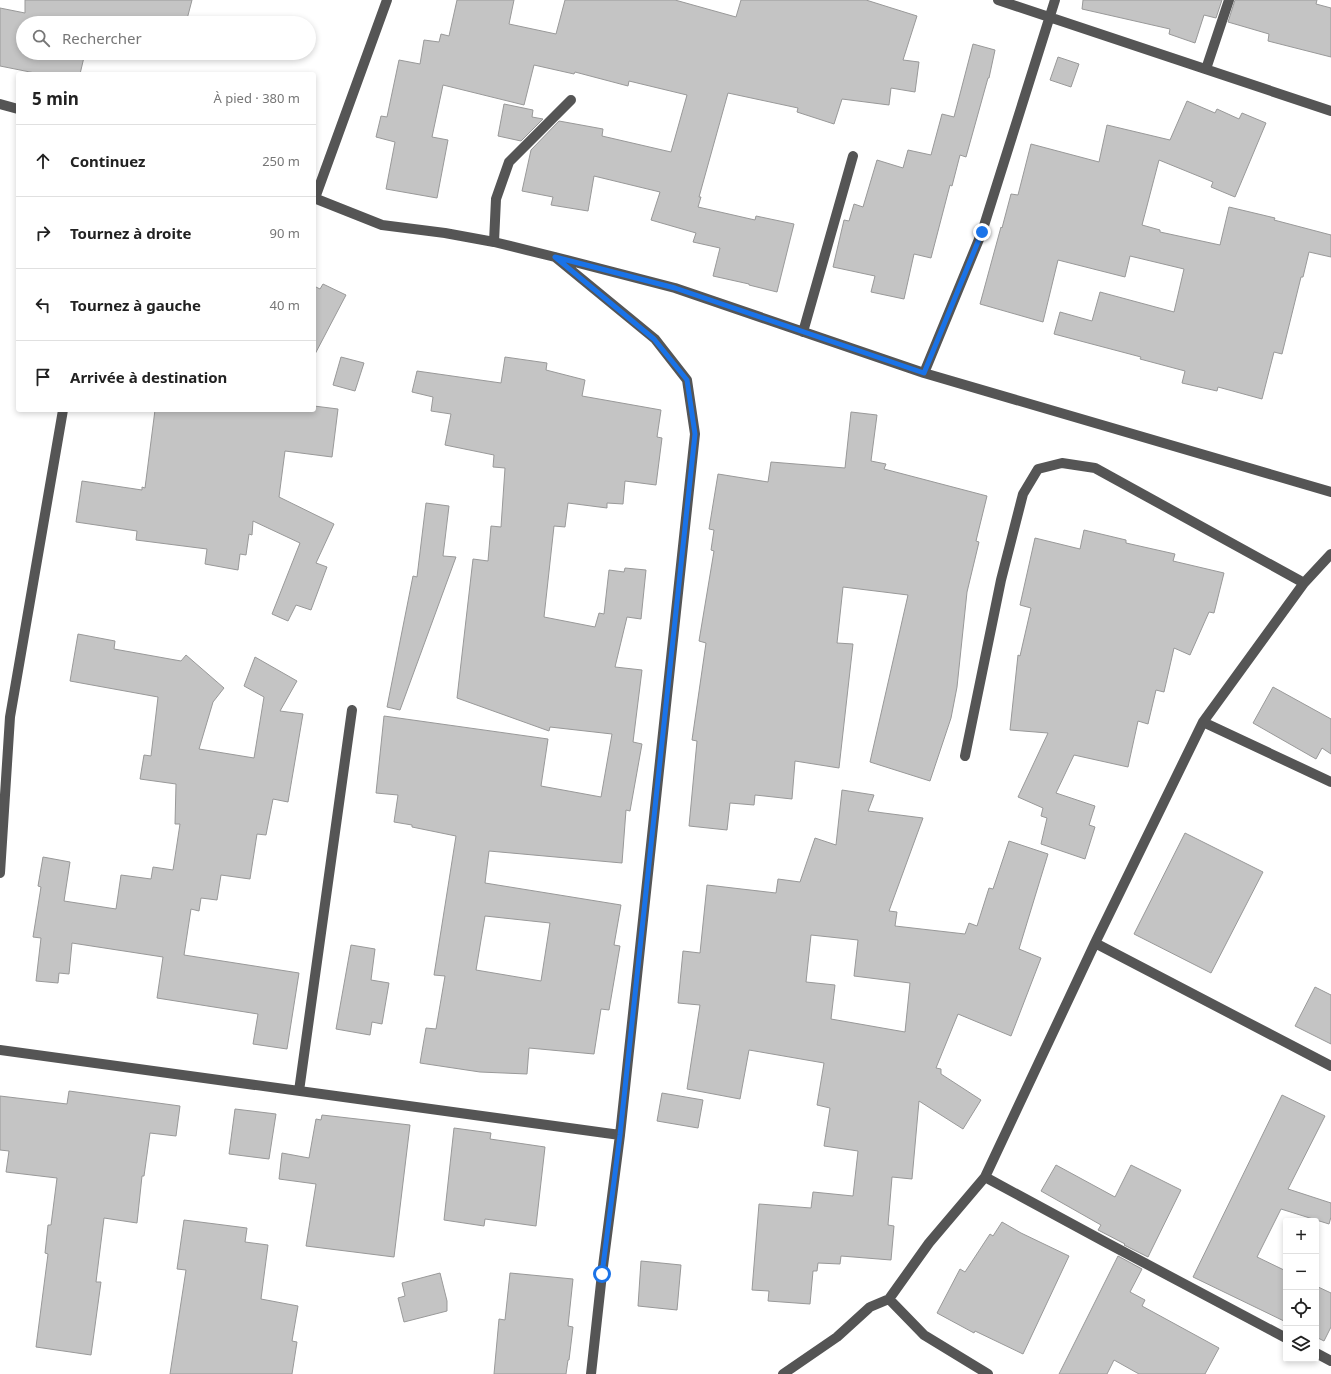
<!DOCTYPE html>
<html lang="fr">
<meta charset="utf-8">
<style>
:root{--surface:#fff;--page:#f2f2f2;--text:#222;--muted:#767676;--line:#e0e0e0}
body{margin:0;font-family:"Noto Sans",sans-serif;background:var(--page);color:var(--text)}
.controls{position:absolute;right:12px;bottom:12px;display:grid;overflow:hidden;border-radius:4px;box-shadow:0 2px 6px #0003}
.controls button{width:36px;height:36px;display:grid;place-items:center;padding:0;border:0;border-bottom:1px solid var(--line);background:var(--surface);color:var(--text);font:20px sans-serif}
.stop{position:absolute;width:12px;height:12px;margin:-9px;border:3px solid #1a73e8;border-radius:50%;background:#fff}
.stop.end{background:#1a73e8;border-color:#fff;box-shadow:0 1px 4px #0008}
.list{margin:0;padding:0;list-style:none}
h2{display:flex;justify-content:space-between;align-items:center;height:52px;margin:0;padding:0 16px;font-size:17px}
h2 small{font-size:13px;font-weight:400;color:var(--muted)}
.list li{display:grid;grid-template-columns:26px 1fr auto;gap:12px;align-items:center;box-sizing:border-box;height:72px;padding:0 16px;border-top:1px solid var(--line)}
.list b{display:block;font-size:15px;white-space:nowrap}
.list em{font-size:13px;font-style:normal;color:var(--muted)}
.icon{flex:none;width:22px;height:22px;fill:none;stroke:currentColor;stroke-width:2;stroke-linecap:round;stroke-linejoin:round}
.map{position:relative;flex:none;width:1331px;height:1374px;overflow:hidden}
.search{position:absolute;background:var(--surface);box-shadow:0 2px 6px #0003;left:16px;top:16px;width:300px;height:44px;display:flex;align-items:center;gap:10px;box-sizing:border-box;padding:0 14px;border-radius:22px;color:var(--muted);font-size:15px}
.panel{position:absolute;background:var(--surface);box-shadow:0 2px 6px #0003;left:16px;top:72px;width:300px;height:340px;border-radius:4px}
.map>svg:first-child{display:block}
</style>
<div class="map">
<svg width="1331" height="1374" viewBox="0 0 1331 1374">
<rect width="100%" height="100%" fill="#fff"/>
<path fill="#c4c4c4" stroke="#999" fill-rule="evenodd" d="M 25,0 L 192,0 L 186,23 L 23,23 L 23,53 L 85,53 L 80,74 L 40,74 L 0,66 L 0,8 L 25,13 Z
M 457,0 L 514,0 L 509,24 L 556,34 L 565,0 L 675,0 L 736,17 L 741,0 L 866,0 L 917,16 L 903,60 L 919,62 L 915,92 L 891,88 L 889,105 L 842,99 L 834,124 L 797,112 L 798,108 L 728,93 L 699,197 L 701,197 L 698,207 L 755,220 L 756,216 L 794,224 L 777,292 L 749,285 L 749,284 L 713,276 L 720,248 L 693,242 L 696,233 L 651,220 L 660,192 L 594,176 L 588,211 L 551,205 L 553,197 L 522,191 L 531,150 L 559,121 L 603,129 L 602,136 L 671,152 L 687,95 L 629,81 L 628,86 L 575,72 L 574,74 L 534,65 L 524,105 L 443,85 L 432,137 L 448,140 L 437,198 L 386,189 L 395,142 L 376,137 L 381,116 L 387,117 L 399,60 L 420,64 L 424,40 L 439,42 L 441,34 L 449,36 Z
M 1083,0 L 1222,0 L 1216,18 L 1204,15 L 1195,43 L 1169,34 L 1170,29 L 1082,9 Z
M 1235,0 L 1317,0 L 1316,4 L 1331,8 L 1331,57 L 1268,41 L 1269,34 L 1228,22 Z
M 973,44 L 995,50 L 989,78 L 988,78 L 966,157 L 960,155 L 952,186 L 950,185 L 931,258 L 914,254 L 904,299 L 871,292 L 875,276 L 833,267 L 844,220 L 849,221 L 854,204 L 863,207 L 877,160 L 903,168 L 908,150 L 931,155 L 942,114 L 954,117 Z
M 1058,57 L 1079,64 L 1071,87 L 1050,80 Z
M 1187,101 L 1215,113 L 1217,109 L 1239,119 L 1242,113 L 1266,123 L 1235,197 L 1211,187 L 1213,182 L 1159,160 L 1142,225 L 1160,230 L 1160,232 L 1220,245 L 1229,207 L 1275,218 L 1274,220 L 1331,235 L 1331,257 L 1309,252 L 1303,277 L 1301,277 L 1282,354 L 1274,352 L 1262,399 L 1218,387 L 1217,391 L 1182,383 L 1185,371 L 1140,359 L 1141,357 L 1054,334 L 1060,312 L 1092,321 L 1100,292 L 1174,312 L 1184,269 L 1130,256 L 1125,277 L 1058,260 L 1043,322 L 980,304 L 1001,227 L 1002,228 L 1011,194 L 1018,195 L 1031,144 L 1099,162 L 1107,125 L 1170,140 Z
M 504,104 L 533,110 L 532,117 L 543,119 L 521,141 L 498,136 Z
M 323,284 L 346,295 L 314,356 L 314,286 L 320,289 Z
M 341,357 L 364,363 L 355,391 L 333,385 Z
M 505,357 L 547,363 L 546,370 L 585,380 L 582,396 L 661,410 L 657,437 L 662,438 L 656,485 L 625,481 L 623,504 L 607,503 L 607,508 L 568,503 L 565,527 L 554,526 L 544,617 L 595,627 L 599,613 L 604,614 L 609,570 L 624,572 L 625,568 L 646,570 L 641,619 L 627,617 L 615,667 L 642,670 L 633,742 L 642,744 L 630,811 L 626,810 L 622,863 L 489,851 L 485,883 L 621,905 L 614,945 L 620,946 L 609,1010 L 601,1009 L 594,1054 L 529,1048 L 527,1074 L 480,1072 L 420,1063 L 426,1028 L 436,1029 L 445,976 L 434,975 L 456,836 L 412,827 L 412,825 L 394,822 L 398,795 L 376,793 L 384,716 L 548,739 L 541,786 L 601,797 L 612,734 L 550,727 L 549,731 L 457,698 L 473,559 L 488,561 L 491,526 L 501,527 L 505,468 L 493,467 L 494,455 L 445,445 L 451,414 L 431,411 L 433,397 L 412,392 L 417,371 L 501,383 ZM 485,916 L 550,923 L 541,981 L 476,970 Z
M 314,406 L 338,409 L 332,457 L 285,451 L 279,497 L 334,524 L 316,563 L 327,567 L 311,610 L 296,605 L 288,621 L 272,614 L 300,543 L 253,521 L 252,535 L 249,534 L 246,555 L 240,554 L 238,570 L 205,564 L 207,549 L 136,540 L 137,531 L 76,522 L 82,481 L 142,490 L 142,487 L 145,488 L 155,410 L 314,410 Z
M 851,412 L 877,415 L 871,461 L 886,464 L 884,469 L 987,496 L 976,541 L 979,542 L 967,592 L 957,687 L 951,718 L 930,781 L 870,762 L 908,595 L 843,587 L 837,643 L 853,644 L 839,768 L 795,761 L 792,799 L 755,795 L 754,805 L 730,803 L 727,830 L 689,826 L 697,741 L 692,740 L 706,643 L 699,641 L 714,551 L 711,550 L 714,530 L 709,529 L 718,474 L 768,482 L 771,462 L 845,468 Z
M 426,503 L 449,506 L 443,556 L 456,557 L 400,710 L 387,707 L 413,576 L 417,577 Z
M 1084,530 L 1126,540 L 1126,543 L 1175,554 L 1173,561 L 1224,573 L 1214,613 L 1209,612 L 1190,655 L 1174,648 L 1164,692 L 1156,690 L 1148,724 L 1138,721 L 1128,767 L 1074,755 L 1056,793 L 1095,806 L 1089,825 L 1095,827 L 1085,859 L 1041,844 L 1047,818 L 1041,816 L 1043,808 L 1018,797 L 1048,733 L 1010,730 L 1018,655 L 1020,656 L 1031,608 L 1020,605 L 1035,538 L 1080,549 Z
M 78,634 L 115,641 L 114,649 L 181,661 L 186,655 L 224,688 L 213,702 L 199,749 L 254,758 L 264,697 L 244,686 L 255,657 L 297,681 L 280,711 L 303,714 L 288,802 L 273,799 L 266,835 L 257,834 L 250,879 L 221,875 L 217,900 L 201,898 L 199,911 L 191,909 L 184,955 L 299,973 L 287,1049 L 253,1044 L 258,1014 L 157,998 L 163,957 L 72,943 L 69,974 L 59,973 L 58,983 L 36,981 L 41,938 L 33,937 L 41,887 L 38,886 L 43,857 L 70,862 L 64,901 L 116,909 L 121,875 L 151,879 L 153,867 L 173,870 L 180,824 L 175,824 L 176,784 L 140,779 L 144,755 L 151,756 L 158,697 L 70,681 Z
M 1273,687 L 1331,719 L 1331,754 L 1322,748 L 1316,759 L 1253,723 Z
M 842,790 L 874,795 L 868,811 L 923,818 L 889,911 L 897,912 L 895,926 L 965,934 L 969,923 L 977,926 L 989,888 L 993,889 L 1009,841 L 1048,854 L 1019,949 L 1041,958 L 1011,1036 L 958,1014 L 936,1068 L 941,1069 L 941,1074 L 981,1100 L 963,1129 L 919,1101 L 912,1179 L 892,1177 L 888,1225 L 894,1226 L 891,1260 L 841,1256 L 840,1264 L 818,1263 L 817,1271 L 813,1271 L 810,1304 L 768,1301 L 769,1291 L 752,1290 L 759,1204 L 811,1208 L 813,1192 L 853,1196 L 858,1151 L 824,1146 L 830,1108 L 817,1105 L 824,1063 L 749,1050 L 740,1099 L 687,1089 L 700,1005 L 678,1003 L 683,951 L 700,953 L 707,885 L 776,893 L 778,879 L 800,882 L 815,838 L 836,845 ZM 811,935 L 858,940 L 854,976 L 910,983 L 905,1032 L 831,1019 L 835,985 L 806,982 Z
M 1185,833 L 1263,872 L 1211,973 L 1134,934 Z
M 351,945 L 375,949 L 371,980 L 389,983 L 382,1024 L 372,1022 L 370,1035 L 336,1029 Z
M 1315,987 L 1331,995 L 1331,1044 L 1295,1026 Z
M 69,1091 L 180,1106 L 176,1136 L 150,1133 L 144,1176 L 142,1176 L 137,1223 L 104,1218 L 96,1282 L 101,1282 L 91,1355 L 36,1347 L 48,1254 L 45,1253 L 48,1225 L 51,1225 L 57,1178 L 6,1172 L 9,1151 L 0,1150 L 0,1096 L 67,1104 Z
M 662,1093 L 703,1100 L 698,1128 L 657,1121 Z
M 1282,1095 L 1325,1116 L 1288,1189 L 1331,1203 L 1331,1217 L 1329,1224 L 1281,1209 L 1257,1257 L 1286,1271 L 1286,1322 L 1193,1277 Z
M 235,1109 L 276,1114 L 269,1159 L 229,1154 Z
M 322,1115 L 410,1125 L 394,1257 L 306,1246 L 316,1184 L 279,1179 L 282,1153 L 309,1158 L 316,1119 L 321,1120 Z
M 454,1128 L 491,1133 L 490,1139 L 545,1147 L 536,1226 L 485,1219 L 484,1226 L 444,1220 Z
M 1056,1165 L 1115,1197 L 1131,1165 L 1181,1190 L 1148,1257 L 1124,1245 L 1125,1244 L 1098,1230 L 1101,1225 L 1041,1191 Z
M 184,1220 L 247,1228 L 245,1242 L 268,1245 L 261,1299 L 298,1306 L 292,1341 L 297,1342 L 292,1374 L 170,1374 L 186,1270 L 177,1269 Z
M 1002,1222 L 1021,1233 L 1069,1256 L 1023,1354 L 975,1331 L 974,1333 L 937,1313 L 960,1269 L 965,1272 L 990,1234 L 993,1236 Z
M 1118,1256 L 1142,1269 L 1130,1292 L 1145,1300 L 1142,1306 L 1219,1348 L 1205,1374 L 1139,1374 L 1114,1360 L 1107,1374 L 1059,1374 Z
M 641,1261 L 681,1265 L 677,1310 L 638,1306 Z
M 440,1273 L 447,1301 L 447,1311 L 404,1322 L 398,1298 L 405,1296 L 402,1283 Z
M 510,1273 L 573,1279 L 568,1326 L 573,1327 L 569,1360 L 568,1360 L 566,1374 L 494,1374 L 499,1319 L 505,1320 Z
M 1316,1286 L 1331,1293 L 1331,1327 L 1324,1341 L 1316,1337 Z"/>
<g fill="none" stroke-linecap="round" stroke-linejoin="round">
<path stroke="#555" stroke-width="10" d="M 998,0 L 1331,111
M 1206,69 L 1229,0
M 0,104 L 18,109
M 314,198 L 382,225 L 445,233 L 494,242 L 555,257 L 675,288 L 924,373 L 1331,492
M 315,198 L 387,0
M 494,242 L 496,199 L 509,162 L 571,100
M 555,257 L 655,339 L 687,380 L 695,434 L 620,1135 L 602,1274 L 591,1374
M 803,332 L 853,156
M 924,373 L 982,232 L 1055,0
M 1203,722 L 1331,782
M 965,756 L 1001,580 L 1023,494 L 1038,469 L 1062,463 L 1095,468 L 1304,583
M 0,873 L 10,717 L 63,410
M 1095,943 L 1331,1066
M 0,1050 L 620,1135
M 299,1091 L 352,710
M 985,1177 L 1107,1243 L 1286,1338
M 889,1299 L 924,1335 L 988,1374
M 1316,1353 L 1331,1361
M 783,1374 L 837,1337 L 870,1307 L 889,1299 L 929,1243 L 985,1177 L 1095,943 L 1203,722 L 1304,583 L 1331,554"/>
</g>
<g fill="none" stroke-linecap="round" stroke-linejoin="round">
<path stroke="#1a73e8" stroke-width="5" d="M 602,1274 L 620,1135 L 695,434 L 687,380 L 654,339 L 555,257 L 675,288 L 924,373 L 982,232"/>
</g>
</svg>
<div class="controls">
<button>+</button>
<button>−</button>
<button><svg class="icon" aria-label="locate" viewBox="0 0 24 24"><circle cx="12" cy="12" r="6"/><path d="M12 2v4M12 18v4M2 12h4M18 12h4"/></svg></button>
<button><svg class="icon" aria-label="layers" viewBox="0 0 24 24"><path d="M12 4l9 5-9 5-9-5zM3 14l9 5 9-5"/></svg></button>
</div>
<div class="stop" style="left:602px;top:1274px"></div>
<div class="stop end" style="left:982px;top:232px"></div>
<div class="search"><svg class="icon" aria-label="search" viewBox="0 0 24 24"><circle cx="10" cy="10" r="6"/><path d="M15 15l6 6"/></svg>Rechercher</div>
<section class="panel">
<h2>5 min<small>À pied · 380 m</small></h2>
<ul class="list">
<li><svg class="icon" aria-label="ahead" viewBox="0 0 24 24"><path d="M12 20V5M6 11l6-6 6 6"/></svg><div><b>Continuez</b></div><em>250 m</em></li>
<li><svg class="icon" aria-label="right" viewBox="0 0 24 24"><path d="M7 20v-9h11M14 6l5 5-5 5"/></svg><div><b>Tournez à droite</b></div><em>90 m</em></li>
<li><svg class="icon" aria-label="left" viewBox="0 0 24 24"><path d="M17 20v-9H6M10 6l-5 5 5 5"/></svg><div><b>Tournez à gauche</b></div><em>40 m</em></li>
<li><svg class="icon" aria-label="arrive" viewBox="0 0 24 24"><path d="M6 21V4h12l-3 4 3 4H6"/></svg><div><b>Arrivée à destination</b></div></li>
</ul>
</section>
</div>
